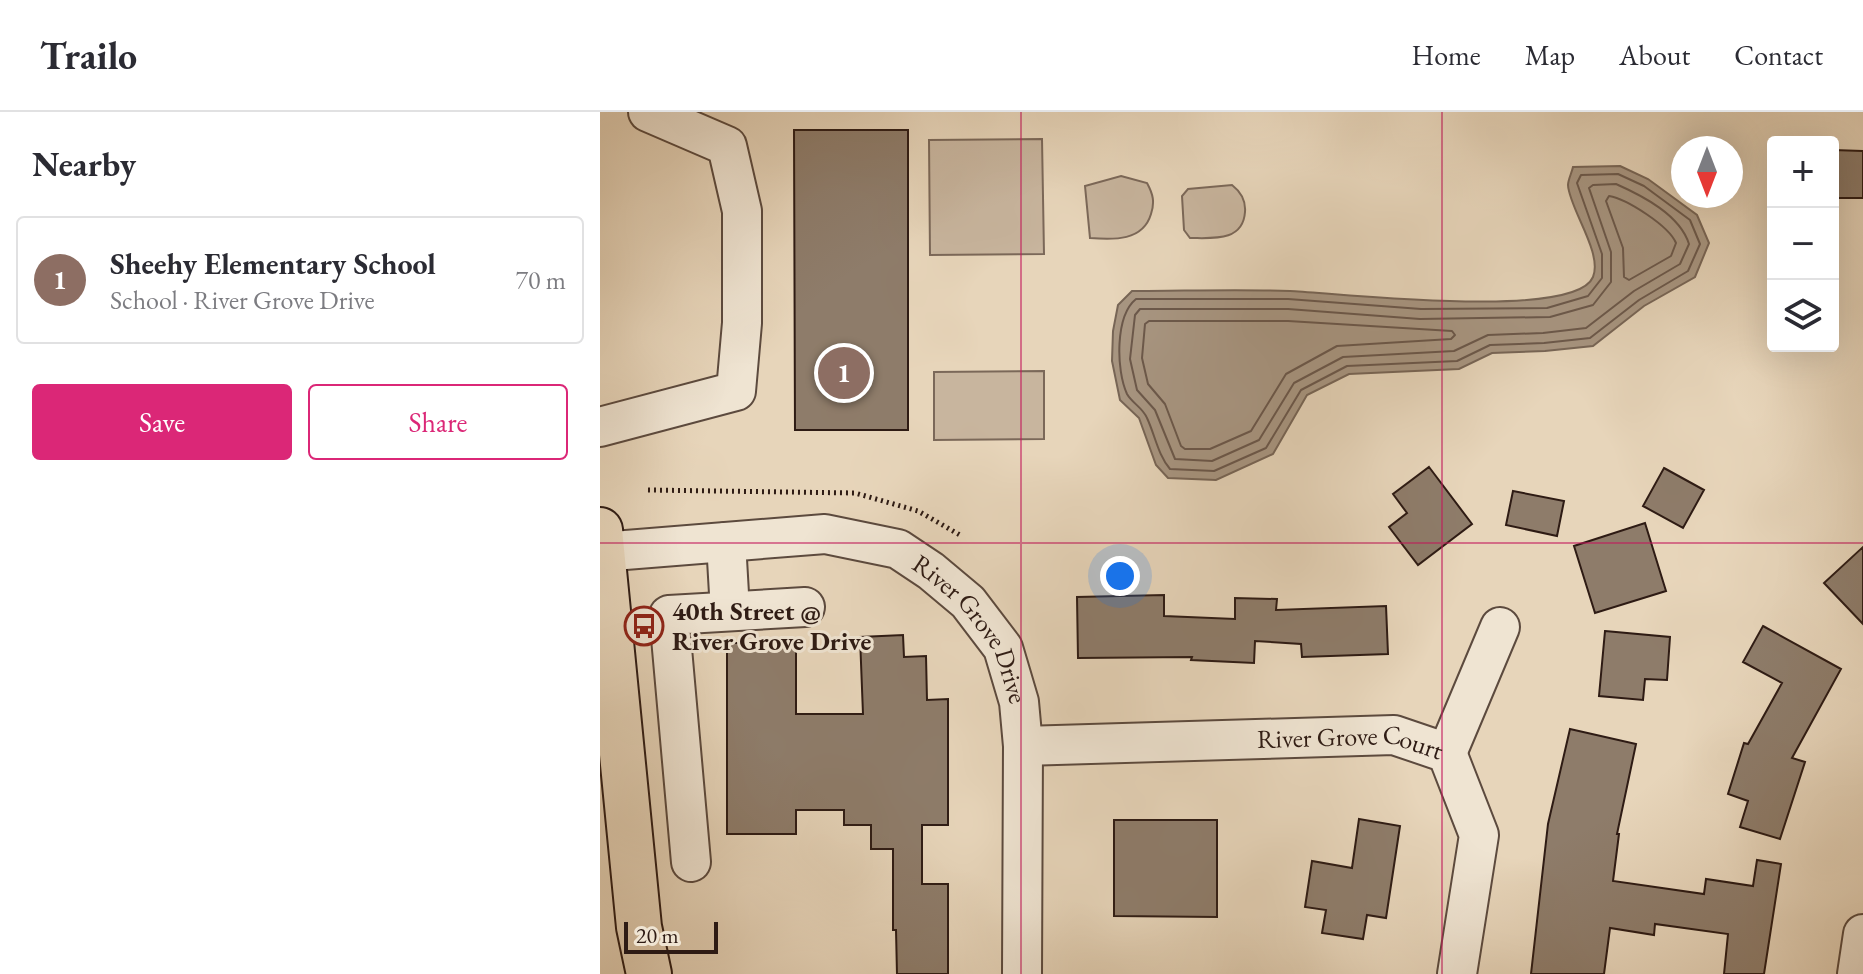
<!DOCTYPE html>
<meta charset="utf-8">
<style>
:root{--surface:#fff;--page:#f7f7f7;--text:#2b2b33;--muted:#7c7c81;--line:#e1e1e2;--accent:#db2777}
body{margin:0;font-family:"EB Garamond",serif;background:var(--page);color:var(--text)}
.controls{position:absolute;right:24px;top:24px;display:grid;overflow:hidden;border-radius:8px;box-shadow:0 8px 32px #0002}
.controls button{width:72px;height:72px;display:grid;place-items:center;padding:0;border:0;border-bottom:2px solid var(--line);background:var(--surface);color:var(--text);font:40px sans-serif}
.compass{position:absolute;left:1071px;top:24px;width:72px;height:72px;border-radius:50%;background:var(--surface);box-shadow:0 8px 32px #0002;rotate:180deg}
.scale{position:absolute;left:24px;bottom:20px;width:94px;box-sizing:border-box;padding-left:8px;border:4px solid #2e1b14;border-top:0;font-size:22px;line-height:28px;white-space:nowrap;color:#2e1b14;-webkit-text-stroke:6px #efe4d2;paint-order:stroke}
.you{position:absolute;left:520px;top:464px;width:28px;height:28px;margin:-20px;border:6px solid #fff;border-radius:50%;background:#1a73e8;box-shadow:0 0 0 12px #1a73e833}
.badge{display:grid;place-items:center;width:52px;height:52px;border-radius:50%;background:var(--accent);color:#fff;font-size:26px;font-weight:700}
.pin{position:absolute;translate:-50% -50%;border:4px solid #fff;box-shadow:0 2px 8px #0006}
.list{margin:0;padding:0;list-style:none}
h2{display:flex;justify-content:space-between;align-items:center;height:104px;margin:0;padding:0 32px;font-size:34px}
h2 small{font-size:26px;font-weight:400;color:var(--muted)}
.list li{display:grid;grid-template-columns:52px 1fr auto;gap:24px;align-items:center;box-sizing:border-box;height:128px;margin:0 16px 16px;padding:0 16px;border:2px solid var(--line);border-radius:8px}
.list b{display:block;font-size:30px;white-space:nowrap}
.list p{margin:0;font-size:26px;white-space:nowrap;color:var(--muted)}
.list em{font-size:26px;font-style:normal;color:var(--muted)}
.actions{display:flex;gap:16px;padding:24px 32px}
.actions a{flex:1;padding:18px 0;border:2px solid var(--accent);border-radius:8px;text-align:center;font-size:28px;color:var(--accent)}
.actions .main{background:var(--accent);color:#fff}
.icon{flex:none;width:44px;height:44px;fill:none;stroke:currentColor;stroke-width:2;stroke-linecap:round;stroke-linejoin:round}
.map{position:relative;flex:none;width:1263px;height:862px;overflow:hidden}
header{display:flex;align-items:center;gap:48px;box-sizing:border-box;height:112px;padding:0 40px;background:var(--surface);border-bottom:2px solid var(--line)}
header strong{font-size:38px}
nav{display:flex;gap:44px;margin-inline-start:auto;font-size:28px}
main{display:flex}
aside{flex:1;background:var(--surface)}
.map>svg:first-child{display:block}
</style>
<header>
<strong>Trailo</strong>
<nav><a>Home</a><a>Map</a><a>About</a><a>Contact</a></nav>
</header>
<main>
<aside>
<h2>Nearby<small></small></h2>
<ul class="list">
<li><span class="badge" style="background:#8d6e63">1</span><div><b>Sheehy Elementary School</b><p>School · River Grove Drive</p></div><em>70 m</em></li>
</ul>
<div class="actions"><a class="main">Save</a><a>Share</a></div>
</aside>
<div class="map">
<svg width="1263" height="862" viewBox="0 0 1263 862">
<rect width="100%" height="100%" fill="#e7d5ba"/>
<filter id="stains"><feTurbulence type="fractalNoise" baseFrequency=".0025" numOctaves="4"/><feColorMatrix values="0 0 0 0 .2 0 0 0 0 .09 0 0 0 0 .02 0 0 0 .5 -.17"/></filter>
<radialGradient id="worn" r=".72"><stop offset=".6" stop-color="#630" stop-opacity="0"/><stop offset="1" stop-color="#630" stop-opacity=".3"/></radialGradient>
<path fill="#c8b59e" stroke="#7b6859" stroke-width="2" d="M 442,27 L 444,142 L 330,143 L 329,28 Z
M 521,64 L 547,71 C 553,82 555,90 551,102 C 543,129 514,128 490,126 L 485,74 Z
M 632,73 C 641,80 646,88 645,100 C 643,130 612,126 590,126 L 584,118 L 582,84 L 588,77 Z
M 444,259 L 444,327 L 334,328 L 334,260 Z"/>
<path fill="#a89682" stroke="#776556" stroke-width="2" d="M 1020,54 L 1048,67 L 1097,103 L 1109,131 L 1095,165 L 1044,194 L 993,234 L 945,239 L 892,241 L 859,257 L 749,262 L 707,283 L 673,342 L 616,368 L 568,366 L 556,353 L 539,306 L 520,288 L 512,249 L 513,219 L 518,193 L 532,179 C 584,179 637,177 690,179 C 736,181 975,209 993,165 C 1003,141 969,96 968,73 C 968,68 972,60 973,55 Z"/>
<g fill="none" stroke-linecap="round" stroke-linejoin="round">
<path stroke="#6b584b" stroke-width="2" d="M 1018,62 L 1044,74 L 1090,108 L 1100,132 L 1088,159 L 1039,188 L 990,226 L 944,231 L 890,233 L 857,249 L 747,254 L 701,278 L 666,336 L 614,359 L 570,357 C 558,343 555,323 547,306 C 543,296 532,291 527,282 C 516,258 515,204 536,187 L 688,187 L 821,197 L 947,196 L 988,184 L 1002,166 L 1002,142 L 977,71 L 981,63 Z
M 1016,72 C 1043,84 1080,103 1089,132 L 1080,152 L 1034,179 L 986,216 L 943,221 L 888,223 L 854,239 L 743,245 L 694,271 L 659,328 L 612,349 L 575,347 L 555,298 L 537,278 L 530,247 L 535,203 L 540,197 L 688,197 L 820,207 L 950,205 L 993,193 L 1011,170 L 1011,140 L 989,76 L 993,73 Z
M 1009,84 C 1027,87 1069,114 1076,131 L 1071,144 L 1029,168 L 1024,165 L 1023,136 L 1006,89 Z
M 549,209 L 688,209 L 852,219 L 855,223 L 851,227 L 737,234 L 686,262 L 651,319 L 610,337 L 585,337 L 581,334 L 565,292 L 548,272 L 542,246 L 545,212 Z"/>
</g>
<path fill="#8e7c6a" stroke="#2e1b14" stroke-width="2" d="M 194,18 L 308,18 L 308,318 L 195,318 Z
M 1233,38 L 1263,39 L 1263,86 L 1233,86 Z
M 829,355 L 872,412 L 818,453 L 789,415 L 807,401 L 793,382 Z
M 1064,356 L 1104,378 L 1083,416 L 1043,394 Z
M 913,379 L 964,389 L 957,424 L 906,413 Z
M 1045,411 L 1066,479 L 995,501 L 974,434 Z
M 1263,435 L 1263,512 L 1224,471 Z
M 564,483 L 564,504 L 635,507 L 635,486 L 677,487 L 676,498 L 786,494 L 788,542 L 702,545 L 701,532 L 655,529 L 654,551 L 591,548 L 592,545 L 478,546 L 477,485 Z
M 1163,514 L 1241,557 L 1192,646 L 1205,650 L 1180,727 L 1140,715 L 1148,689 L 1128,682 L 1144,631 L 1148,632 L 1182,571 L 1143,550 Z
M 1005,519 L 1070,525 L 1067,568 L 1045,567 L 1043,588 L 999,584 Z
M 303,523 L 304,545 L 326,544 L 327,588 L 348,587 L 348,713 L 322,713 L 322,772 L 348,772 L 348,862 L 297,862 L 296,818 L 293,818 L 293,737 L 271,737 L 271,713 L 244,713 L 244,698 L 196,698 L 196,722 L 127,722 L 127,531 L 196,531 L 196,602 L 263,602 L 260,525 Z
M 970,617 L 1036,632 L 1017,722 L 1019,722 L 1013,769 L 1104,782 L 1106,767 L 1153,774 L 1157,748 L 1181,752 L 1164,862 L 1124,862 L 1128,822 L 1055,812 L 1054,823 L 1010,816 L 1004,862 L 931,862 L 948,712 Z
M 759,707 L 800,714 L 786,806 L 767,803 L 763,827 L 722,821 L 726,798 L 705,795 L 712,749 L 752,756 Z
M 514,708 L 617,708 L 617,805 L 514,804 Z"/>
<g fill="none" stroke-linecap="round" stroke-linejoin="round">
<g stroke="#5c4a3e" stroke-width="42">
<g id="minor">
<path d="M 0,315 L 136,279 L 142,211 L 142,99 L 127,34 L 48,0"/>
<path d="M 126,430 L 130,499"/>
<path id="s1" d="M 0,440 L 225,422 L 298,437 L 331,459 L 368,490 L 403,536 L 419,590 L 423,634 L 422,862"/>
<path id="s2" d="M 423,634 L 794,623 L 847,641 L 879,723 L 857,862"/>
<path d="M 847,641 L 900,515"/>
<path d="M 91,750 L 69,503 L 205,495"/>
<path d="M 1257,862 L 1263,822"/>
</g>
</g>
<g stroke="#2e1b14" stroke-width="48">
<path id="major" d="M 0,418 L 39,815 L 49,862"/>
</g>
<path stroke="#2e1b14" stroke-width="5" stroke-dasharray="2 4" stroke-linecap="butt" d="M 48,378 L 255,381 L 318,399 L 360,423"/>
<use href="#minor" stroke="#efe4d2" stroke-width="38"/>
<use href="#major" stroke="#e7d5ba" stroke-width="44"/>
</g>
<path fill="none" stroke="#c2185b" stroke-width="2" stroke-opacity="0.55" d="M 421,0 L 421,862M 842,0 L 842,862M 0,431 L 1263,431"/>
<defs>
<g id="bus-ring" transform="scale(2)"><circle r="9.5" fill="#efe4d2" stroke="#8f2418" stroke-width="1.5"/><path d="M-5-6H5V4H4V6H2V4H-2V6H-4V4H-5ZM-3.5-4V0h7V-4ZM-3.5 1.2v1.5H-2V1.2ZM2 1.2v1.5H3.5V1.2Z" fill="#8f2418"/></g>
</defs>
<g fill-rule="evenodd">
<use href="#bus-ring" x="44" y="514"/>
</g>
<g text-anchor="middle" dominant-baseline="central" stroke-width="6" stroke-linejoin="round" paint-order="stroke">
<g font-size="26" font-weight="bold" fill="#2e1b14" stroke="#efe4d2" text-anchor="start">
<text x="72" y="499">40th Street @<tspan x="72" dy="30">River Grove Drive</tspan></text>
</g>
<g font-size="26" fill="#2e1b14" stroke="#efe4d2">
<text stroke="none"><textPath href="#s1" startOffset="412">River Grove Drive</textPath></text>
<text stroke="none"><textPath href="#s2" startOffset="328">River Grove Court</textPath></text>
</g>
</g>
<rect width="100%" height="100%" filter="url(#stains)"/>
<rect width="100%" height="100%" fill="url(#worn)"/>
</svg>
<div class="controls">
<button>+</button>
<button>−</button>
<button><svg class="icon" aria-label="layers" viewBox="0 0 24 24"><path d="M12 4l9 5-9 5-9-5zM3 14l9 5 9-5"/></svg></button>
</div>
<svg class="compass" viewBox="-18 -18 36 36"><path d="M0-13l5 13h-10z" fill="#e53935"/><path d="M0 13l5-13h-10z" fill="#7c7c81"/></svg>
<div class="scale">20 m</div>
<div class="you"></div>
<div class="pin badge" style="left:244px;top:261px;background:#8d6e63">1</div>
</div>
</main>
